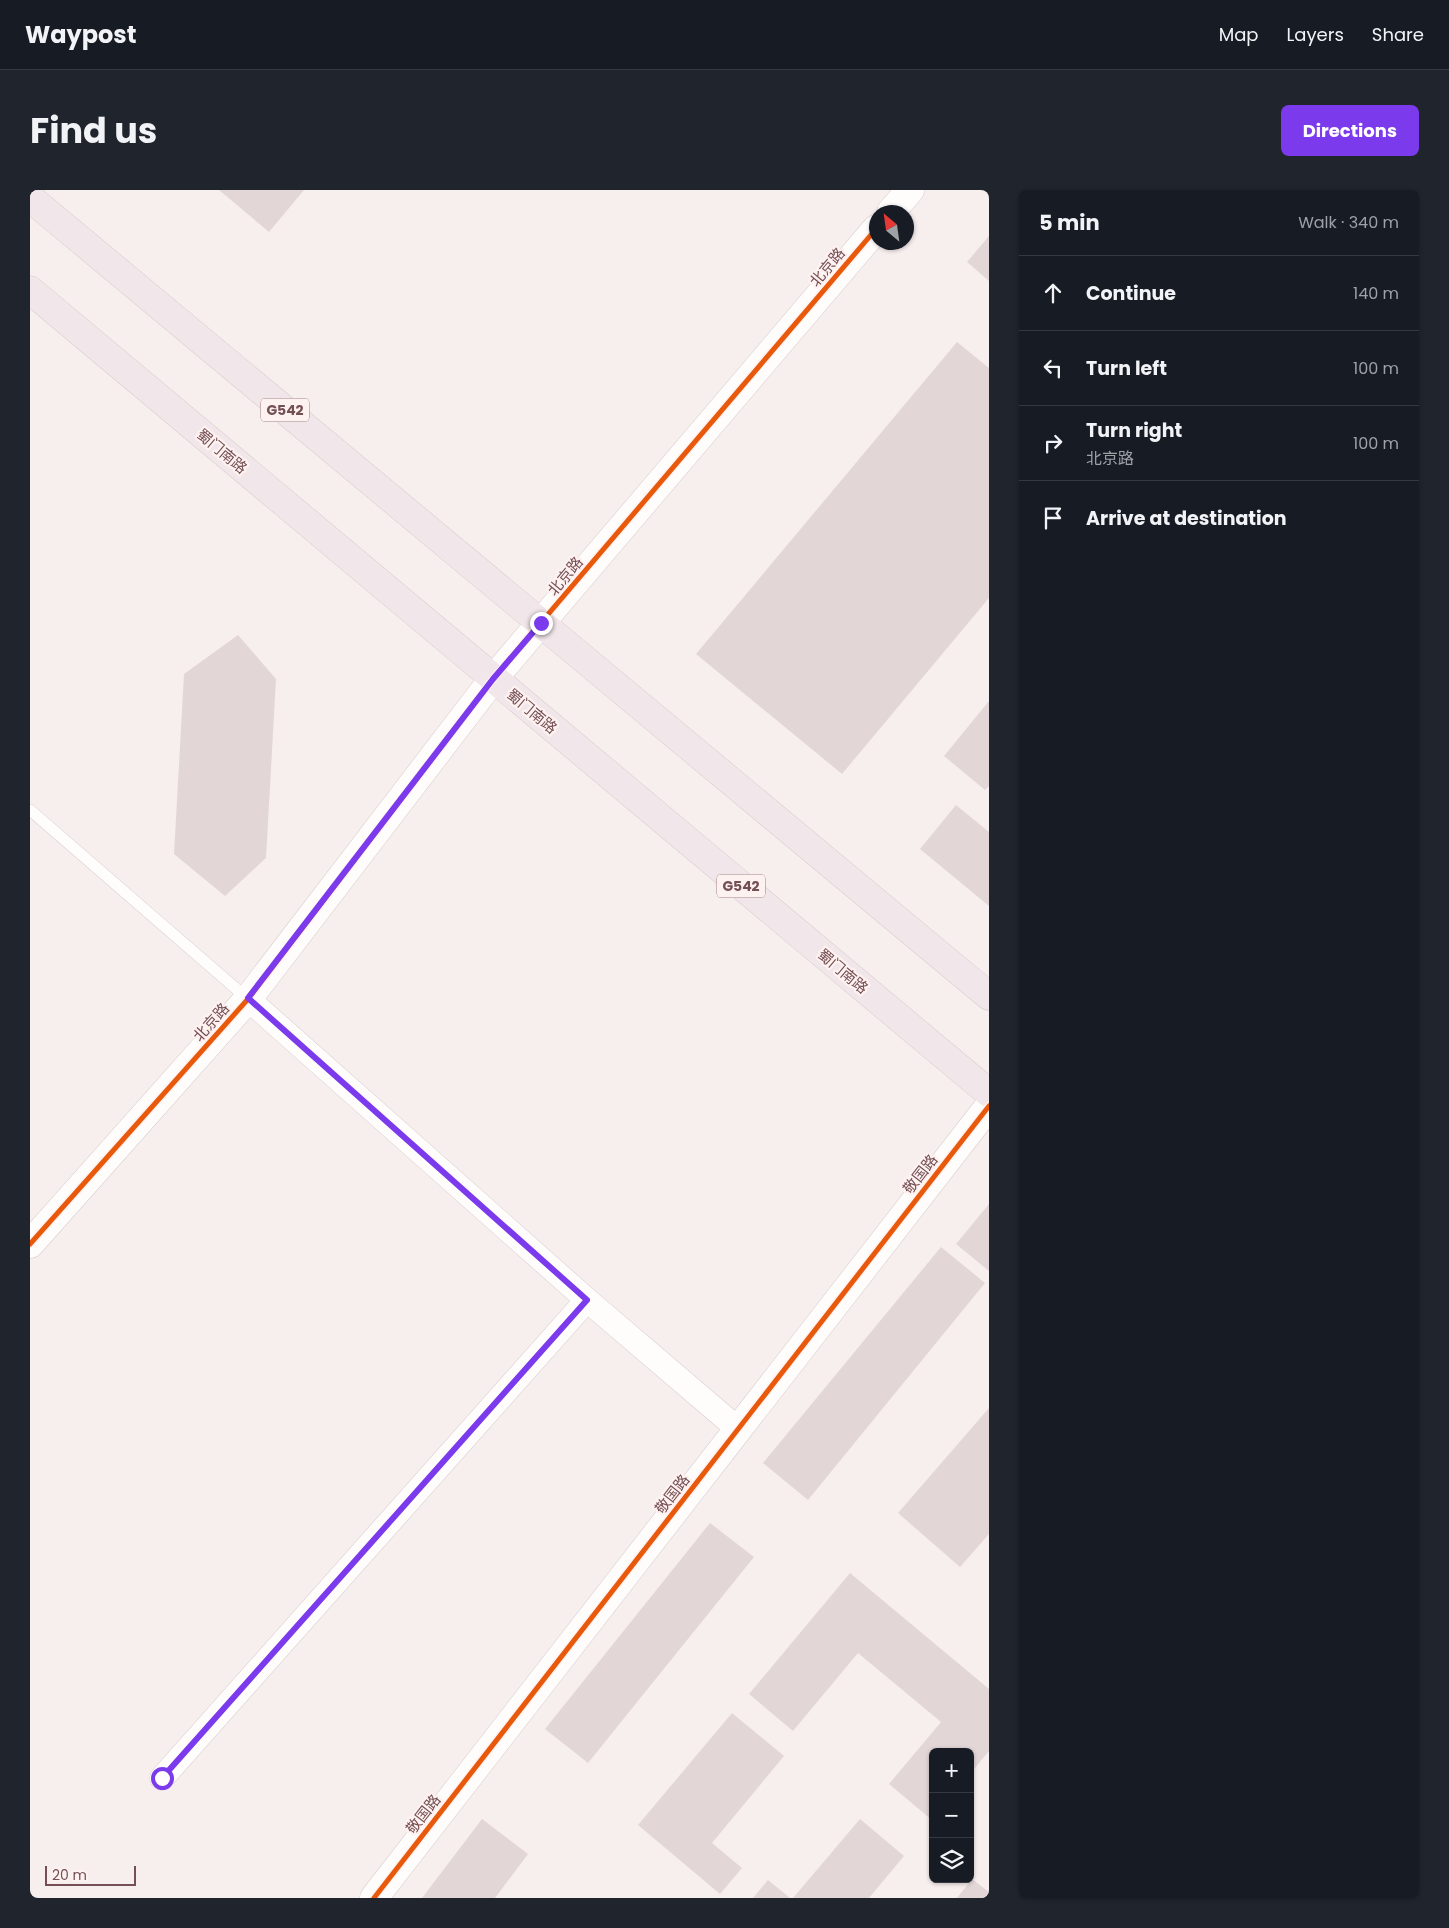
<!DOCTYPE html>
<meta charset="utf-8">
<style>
:root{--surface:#171b24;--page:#20242c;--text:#f1f3f6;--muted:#9ea1a6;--line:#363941;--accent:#7c3aed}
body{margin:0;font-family:Poppins,"Noto Sans SC",sans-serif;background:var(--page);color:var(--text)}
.controls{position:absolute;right:15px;bottom:15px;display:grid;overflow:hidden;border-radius:8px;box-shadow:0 1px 4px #0004}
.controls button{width:45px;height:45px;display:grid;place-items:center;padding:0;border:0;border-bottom:1px solid var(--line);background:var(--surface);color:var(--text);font:25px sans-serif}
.compass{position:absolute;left:839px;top:15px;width:45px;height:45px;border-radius:50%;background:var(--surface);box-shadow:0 1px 4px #0004;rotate:331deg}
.scale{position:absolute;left:15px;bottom:12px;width:91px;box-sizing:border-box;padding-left:5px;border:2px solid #744f54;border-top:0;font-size:14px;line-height:18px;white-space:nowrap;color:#744f54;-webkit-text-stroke:4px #fef2f1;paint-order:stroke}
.stop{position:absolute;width:15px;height:15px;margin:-11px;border:4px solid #7c3aed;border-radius:50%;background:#fff}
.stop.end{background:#7c3aed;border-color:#fff;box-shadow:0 1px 5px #0008}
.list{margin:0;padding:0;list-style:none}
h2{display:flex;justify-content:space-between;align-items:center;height:65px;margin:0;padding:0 20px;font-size:21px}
h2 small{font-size:16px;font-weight:400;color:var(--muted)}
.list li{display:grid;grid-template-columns:32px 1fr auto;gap:15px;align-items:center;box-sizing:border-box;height:75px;padding:0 20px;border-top:1px solid var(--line)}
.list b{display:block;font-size:19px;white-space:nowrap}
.list p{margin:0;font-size:16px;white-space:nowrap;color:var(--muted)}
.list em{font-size:16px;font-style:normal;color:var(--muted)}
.icon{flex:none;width:28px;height:28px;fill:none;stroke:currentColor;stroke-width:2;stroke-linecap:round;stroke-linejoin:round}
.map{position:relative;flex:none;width:959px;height:1708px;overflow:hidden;border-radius:8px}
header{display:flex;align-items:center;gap:30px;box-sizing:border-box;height:70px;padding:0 25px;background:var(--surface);border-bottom:1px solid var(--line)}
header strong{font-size:24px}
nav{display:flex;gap:28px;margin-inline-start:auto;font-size:18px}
.intro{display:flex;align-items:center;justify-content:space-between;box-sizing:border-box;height:120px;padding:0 30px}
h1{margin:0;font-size:35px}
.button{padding:12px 22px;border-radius:8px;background:var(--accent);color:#fff;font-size:18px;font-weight:700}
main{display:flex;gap:30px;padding:0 30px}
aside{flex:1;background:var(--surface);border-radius:8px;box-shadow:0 1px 4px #0004}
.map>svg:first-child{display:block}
</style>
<header>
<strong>Waypost</strong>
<nav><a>Map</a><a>Layers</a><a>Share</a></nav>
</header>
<div class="intro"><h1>Find us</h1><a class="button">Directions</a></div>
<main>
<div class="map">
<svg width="959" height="1708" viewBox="0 0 959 1708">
<rect width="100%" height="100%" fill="#f7efee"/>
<path fill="#e3d6d7" d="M 189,0 L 274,0 L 239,42 Z
M 959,46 L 959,91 L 937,72 Z
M 927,152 L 959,178 L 959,408 L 812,584 L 666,464 Z
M 208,445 L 246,489 L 236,668 L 195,706 L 144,664 L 154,484 Z
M 959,511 L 959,596 L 955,600 L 914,566 Z
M 926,615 L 959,642 L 959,716 L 890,659 Z
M 959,1014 L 959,1081 L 926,1054 Z
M 911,1057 L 955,1093 L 778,1310 L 733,1273 Z
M 959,1218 L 959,1344 L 930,1377 L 868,1323 Z
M 680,1333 L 724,1367 L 558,1573 L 515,1539 Z
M 820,1383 L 959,1499 L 959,1561 L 940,1584 L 940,1562 L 903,1562 L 902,1630 L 859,1594 L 911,1532 L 828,1463 L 763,1541 L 719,1504 Z
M 702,1523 L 754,1566 L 682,1653 L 712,1678 L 690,1704 L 608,1635 Z
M 452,1629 L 498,1664 L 465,1708 L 392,1708 Z
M 830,1629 L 874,1666 L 839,1708 L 763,1708 Z
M 942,1689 L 959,1702 L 959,1708 L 927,1708 Z
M 738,1690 L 760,1708 L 723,1708 Z"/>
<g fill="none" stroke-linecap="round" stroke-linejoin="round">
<g stroke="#d6cbcb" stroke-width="12">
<path id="lane" d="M 0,620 L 218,809"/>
</g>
<g stroke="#d6cbcb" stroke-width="25">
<path id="street" d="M 218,809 L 557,1110 L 708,1239
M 132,1588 L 557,1110"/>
</g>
<g stroke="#d8cccc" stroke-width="29">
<path id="secondary" d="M 861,22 L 880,0
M 0,1054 L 218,809 L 463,489 L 846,39
M 344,1708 L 959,916"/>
</g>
<g stroke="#d8cccd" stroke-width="29">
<path id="highway" d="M 0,8 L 959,806
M 0,100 L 959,903"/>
</g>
<use href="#lane" stroke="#fefdfc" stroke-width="11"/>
<use href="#street" stroke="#fefdfc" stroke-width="24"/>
<use href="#secondary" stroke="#fefdfc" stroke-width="28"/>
<use href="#highway" stroke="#f1e6e9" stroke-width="28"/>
<g stroke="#fef2f1" stroke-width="8">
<path id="cycleway" d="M 0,1054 L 218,809 L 463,489 L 846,39
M 344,1708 L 959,916"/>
</g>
<use href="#cycleway" stroke="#e8590c" stroke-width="5"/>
</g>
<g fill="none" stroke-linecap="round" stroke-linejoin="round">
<path stroke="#7c3aed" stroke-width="6" d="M 132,1588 L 557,1110 L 218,808 L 463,489 L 511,433"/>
</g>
<g text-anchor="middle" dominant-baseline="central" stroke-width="4.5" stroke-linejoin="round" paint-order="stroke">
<g fill="#fef2f1" stroke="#9d8083" stroke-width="1">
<rect x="231" y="208.5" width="48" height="23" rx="4"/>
<rect x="687" y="684.5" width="48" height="23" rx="4"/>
</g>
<g font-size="14" font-weight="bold" fill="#744f54">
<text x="255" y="220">G542</text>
<text x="711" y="696">G542</text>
</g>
<g font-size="15" fill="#744f54" stroke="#fef2f1">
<text transform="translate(797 77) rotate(-50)">北京路</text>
<text transform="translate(192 261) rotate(40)">蜀门南路</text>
<text transform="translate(535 386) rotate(-50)">北京路</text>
<text transform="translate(502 521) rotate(40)">蜀门南路</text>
<text transform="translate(813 781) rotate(40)">蜀门南路</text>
<text transform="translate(181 832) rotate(-48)">北京路</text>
<text transform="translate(890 984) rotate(-52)">敬国路</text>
<text transform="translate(642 1304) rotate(-52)">敬国路</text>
<text transform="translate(393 1624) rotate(-52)">敬国路</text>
</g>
</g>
</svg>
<div class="controls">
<button>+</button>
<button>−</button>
<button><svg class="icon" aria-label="layers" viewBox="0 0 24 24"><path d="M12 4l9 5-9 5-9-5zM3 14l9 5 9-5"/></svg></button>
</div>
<svg class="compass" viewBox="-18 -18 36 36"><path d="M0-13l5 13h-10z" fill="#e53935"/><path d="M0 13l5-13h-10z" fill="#9ea1a6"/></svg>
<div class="scale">20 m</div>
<div class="stop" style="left:132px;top:1588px"></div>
<div class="stop end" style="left:511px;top:433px"></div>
</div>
<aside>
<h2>5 min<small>Walk · 340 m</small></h2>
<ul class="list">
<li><svg class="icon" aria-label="ahead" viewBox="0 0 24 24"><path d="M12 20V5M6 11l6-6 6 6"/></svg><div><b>Continue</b></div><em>140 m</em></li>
<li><svg class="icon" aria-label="left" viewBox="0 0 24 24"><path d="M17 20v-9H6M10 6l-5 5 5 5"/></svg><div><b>Turn left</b></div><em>100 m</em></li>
<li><svg class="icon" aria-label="right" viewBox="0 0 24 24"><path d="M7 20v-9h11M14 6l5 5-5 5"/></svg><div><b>Turn right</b><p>北京路</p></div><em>100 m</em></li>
<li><svg class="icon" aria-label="arrive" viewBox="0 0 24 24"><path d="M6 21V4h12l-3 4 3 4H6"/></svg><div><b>Arrive at destination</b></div></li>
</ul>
</aside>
</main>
